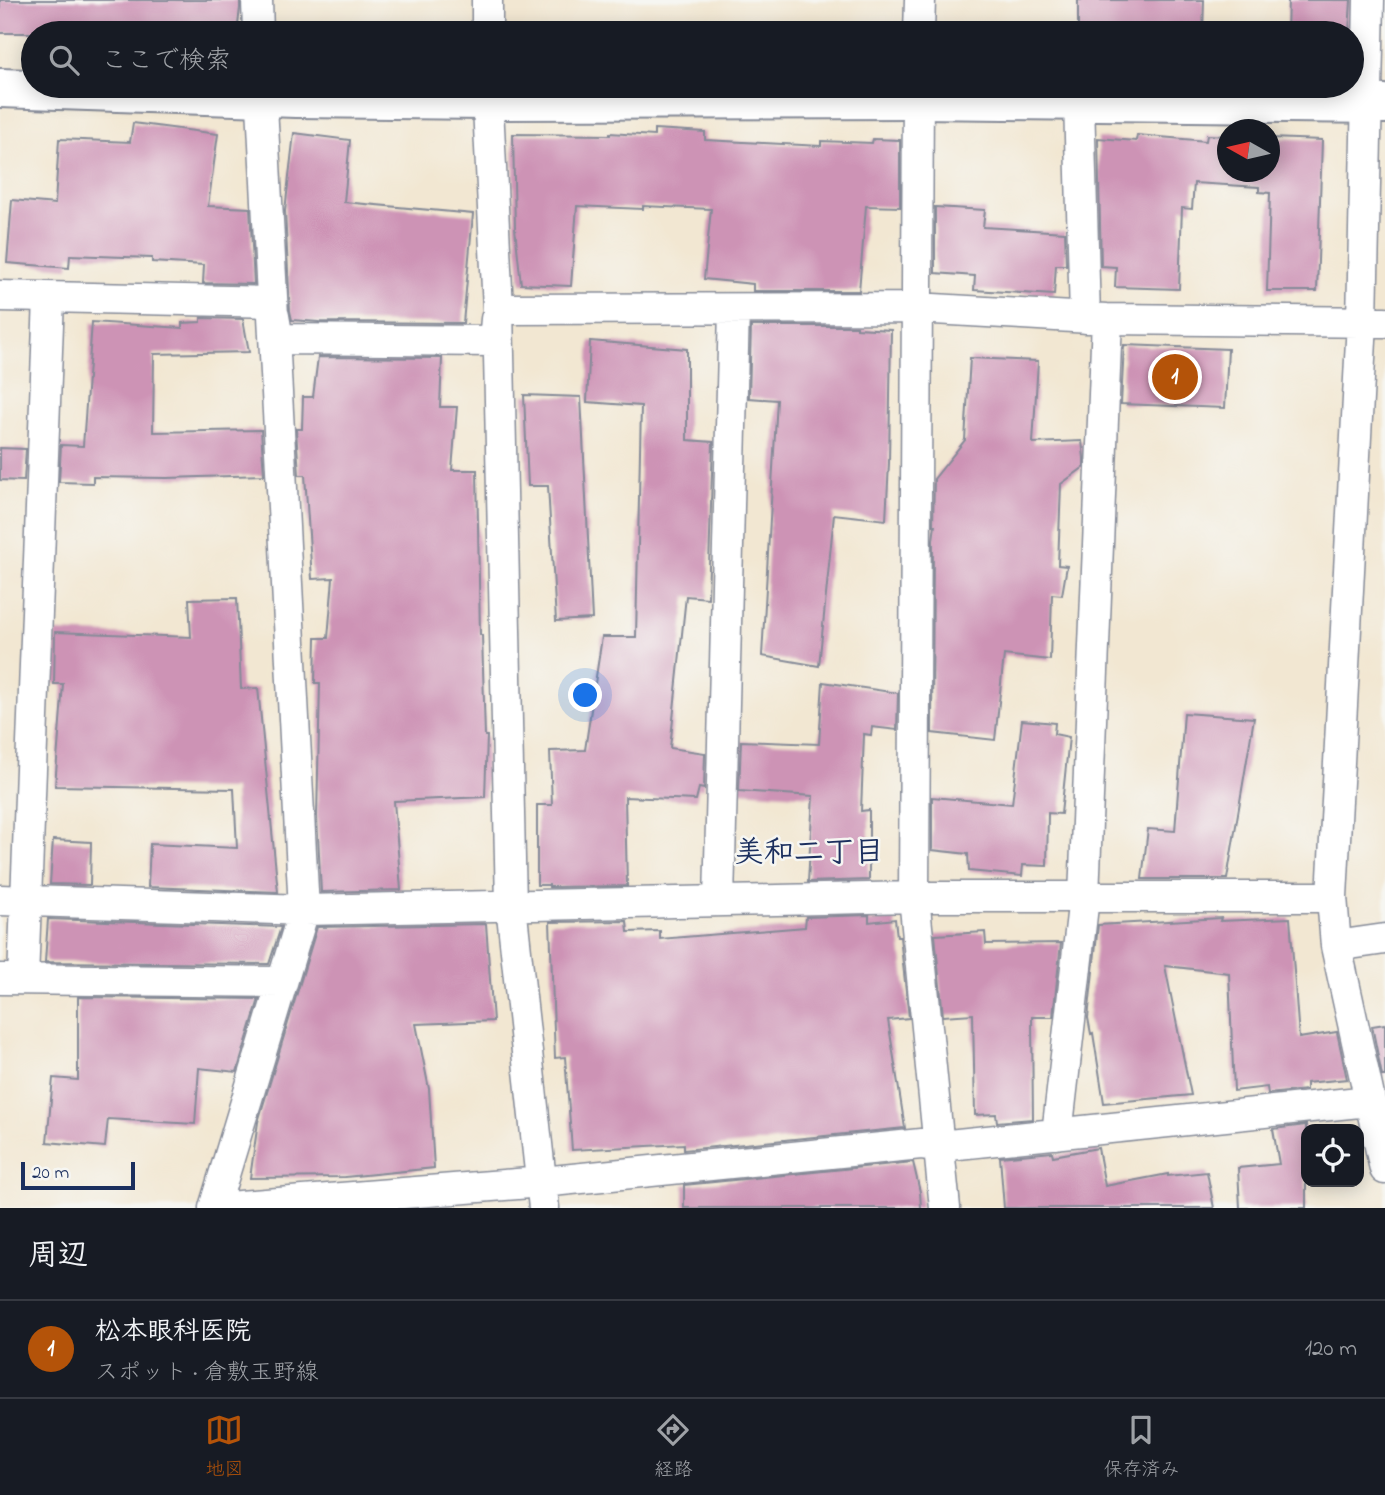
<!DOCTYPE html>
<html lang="ja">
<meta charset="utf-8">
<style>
:root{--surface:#171b24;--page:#20242c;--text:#f1f3f6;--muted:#9ea1a6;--line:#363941;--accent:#b45309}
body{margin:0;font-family:"Indie Flower","Klee One",sans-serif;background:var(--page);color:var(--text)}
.controls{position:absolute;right:21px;bottom:21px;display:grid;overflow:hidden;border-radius:14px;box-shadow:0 4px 18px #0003}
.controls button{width:63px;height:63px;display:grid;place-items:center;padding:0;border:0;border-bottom:2px solid var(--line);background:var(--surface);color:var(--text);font:35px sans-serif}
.compass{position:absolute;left:1217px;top:119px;width:63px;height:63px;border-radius:50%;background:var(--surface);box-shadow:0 4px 18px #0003;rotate:278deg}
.scale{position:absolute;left:21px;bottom:18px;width:114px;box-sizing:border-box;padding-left:7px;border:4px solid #1b2f5e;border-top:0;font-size:19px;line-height:24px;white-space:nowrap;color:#1b2f5e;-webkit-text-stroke:5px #f6f6f2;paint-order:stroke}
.you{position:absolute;left:586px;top:696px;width:24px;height:24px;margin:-18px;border:5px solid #fff;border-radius:50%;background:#1a73e8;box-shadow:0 0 0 10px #1a73e833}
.badge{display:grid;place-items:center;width:46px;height:46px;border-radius:50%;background:var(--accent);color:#fff;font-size:23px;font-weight:700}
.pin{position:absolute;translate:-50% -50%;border:4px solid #fff;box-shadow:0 2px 7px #0006}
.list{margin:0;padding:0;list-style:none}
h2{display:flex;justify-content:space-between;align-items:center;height:91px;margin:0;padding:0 28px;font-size:30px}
h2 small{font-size:23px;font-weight:400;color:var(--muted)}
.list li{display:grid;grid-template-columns:46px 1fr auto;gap:21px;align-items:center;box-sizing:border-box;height:98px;padding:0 28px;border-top:2px solid var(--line)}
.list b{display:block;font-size:26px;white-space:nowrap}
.list p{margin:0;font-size:23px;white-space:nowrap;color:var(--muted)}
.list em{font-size:23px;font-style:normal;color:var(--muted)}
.icon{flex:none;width:38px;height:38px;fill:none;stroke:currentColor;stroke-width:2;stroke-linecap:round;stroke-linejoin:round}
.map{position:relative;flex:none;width:1385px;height:1208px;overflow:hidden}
.search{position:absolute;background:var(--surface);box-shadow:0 4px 18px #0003;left:21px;right:21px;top:21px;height:77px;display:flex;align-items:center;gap:18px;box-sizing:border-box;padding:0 24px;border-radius:38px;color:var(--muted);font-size:26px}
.sheet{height:189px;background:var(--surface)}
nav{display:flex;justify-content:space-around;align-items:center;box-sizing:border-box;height:98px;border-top:2px solid var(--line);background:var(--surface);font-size:19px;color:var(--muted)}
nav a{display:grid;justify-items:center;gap:4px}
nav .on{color:var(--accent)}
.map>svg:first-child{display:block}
</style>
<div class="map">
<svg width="1385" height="1208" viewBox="0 0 1385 1208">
<rect width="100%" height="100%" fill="#f6f6f2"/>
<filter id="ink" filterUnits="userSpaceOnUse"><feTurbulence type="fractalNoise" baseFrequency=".0143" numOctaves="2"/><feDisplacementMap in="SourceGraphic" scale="14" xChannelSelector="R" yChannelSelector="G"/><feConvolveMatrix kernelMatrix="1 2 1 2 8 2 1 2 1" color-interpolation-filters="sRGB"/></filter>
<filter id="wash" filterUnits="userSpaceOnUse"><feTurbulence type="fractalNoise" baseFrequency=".00686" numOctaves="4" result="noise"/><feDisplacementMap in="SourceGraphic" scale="28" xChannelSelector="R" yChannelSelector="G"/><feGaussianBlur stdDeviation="1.57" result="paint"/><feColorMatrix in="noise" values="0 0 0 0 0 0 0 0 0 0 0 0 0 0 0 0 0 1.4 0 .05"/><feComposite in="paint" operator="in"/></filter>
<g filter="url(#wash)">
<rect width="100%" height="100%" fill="#f2e7d2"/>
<g id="blocks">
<path fill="#cd93b5" d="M 0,0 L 240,0 L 240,8 L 237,33 L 0,33 Z
M 1078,0 L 1204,0 L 1203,33 L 1078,33 Z
M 1288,0 L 1351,0 L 1349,33 L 1287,33 Z
M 133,123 L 218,134 L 208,206 L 250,208 L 254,284 L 203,283 L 204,265 L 152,262 L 152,258 L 70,255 L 69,268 L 7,263 L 12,200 L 55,204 L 59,139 L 130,142 Z
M 654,129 L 705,132 L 705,140 L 821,146 L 821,141 L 872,143 L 873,139 L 900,140 L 900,207 L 866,206 L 859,291 L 753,291 L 753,284 L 704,279 L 711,209 L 643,206 L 643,209 L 577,206 L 571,286 L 521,284 L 515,228 L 513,134 L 610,135 L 610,133 L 654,136 Z
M 294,133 L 350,140 L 344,202 L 473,214 L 463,323 L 319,322 L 292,320 L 290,311 L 285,211 Z
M 1137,135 L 1206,141 L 1207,135 L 1228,136 L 1228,172 L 1270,172 L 1270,138 L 1322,140 L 1317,291 L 1267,291 L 1270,193 L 1259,192 L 1259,187 L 1194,183 L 1192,209 L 1182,208 L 1179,289 L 1115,287 L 1116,267 L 1101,266 L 1098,138 L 1136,141 Z
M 935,207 L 985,210 L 983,227 L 1065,232 L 1066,265 L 1056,265 L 1054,295 L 974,290 L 975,276 L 935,273 Z
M 201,318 L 243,319 L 249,352 L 154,354 L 153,432 L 261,430 L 264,475 L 167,478 L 93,477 L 93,483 L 59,482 L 61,445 L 83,446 L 92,322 L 182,328 L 182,323 L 201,322 Z
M 751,326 L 857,326 L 857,328 L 891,330 L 889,463 L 886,520 L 834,514 L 819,666 L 762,656 L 777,400 L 749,398 Z
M 590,341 L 687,349 L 687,440 L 713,442 L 708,598 L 686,596 L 670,748 L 705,753 L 704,789 L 699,788 L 696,800 L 625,797 L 627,886 L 549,887 L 549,885 L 537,885 L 537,805 L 552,805 L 550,751 L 585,750 L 602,637 L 636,637 L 641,406 L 587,402 Z
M 1124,345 L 1228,349 L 1225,408 L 1121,404 Z
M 318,357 L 442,358 L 440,407 L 457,407 L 452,470 L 477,470 L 480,635 L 482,635 L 485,736 L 487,736 L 485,797 L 394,801 L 401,890 L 321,892 L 317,817 L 320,683 L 315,683 L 316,638 L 328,638 L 333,578 L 312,579 L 305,475 L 299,475 L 296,429 L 302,429 L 303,397 L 313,397 Z
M 970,358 L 1038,361 L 1033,443 L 1082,441 L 1084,458 L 1084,467 L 1061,484 L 1058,565 L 1067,566 L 1062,595 L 1052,594 L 1050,660 L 1004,655 L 995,740 L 932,733 L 933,540 L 935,525 L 933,525 L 934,479 L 965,440 Z
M 524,395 L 581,397 L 592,619 L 556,621 L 548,486 L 528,486 Z
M 0,448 L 26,449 L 24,481 L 0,480 Z
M 237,598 L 241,689 L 258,688 L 278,892 L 148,887 L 150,844 L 237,848 L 234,789 L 55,786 L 63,684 L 54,684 L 55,632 L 191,637 L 189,599 Z
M 823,682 L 898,693 L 897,730 L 872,727 L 871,735 L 864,734 L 861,811 L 869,810 L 869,880 L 808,882 L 813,796 L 739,791 L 741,741 L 819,744 Z
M 1184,713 L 1254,718 L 1227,879 L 1142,879 L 1148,829 L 1175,831 Z
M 1022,720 L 1055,723 L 1054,734 L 1069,737 L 1061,814 L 1048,813 L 1047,866 L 1023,865 L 1022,876 L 969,871 L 968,854 L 932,850 L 932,797 L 1012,804 Z
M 53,840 L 91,842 L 90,885 L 50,884 Z
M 869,915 L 869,922 L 895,919 L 897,937 L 900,937 L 909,1018 L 888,1020 L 905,1128 L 684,1150 L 684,1144 L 572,1150 L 565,1057 L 555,1058 L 550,922 L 627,921 L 628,932 L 660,931 L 660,939 L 805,927 L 806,917 Z
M 1221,918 L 1220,921 L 1290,918 L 1299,1038 L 1337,1032 L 1347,1079 L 1306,1083 L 1306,1090 L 1268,1094 L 1267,1087 L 1234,1091 L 1229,973 L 1165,966 L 1191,1095 L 1104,1103 L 1093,1033 L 1091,1034 L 1088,1018 L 1098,925 Z
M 48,919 L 281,927 L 269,964 L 45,962 Z
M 486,924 L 493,1021 L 416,1024 L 429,1089 L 434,1168 L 345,1177 L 250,1178 L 258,1122 L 317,927 Z
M 985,932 L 986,944 L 1061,943 L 1053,1017 L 1032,1017 L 1033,1119 L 997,1122 L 996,1114 L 975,1115 L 973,1014 L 943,1016 L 935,935 Z
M 78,997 L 259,999 L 237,1072 L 199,1068 L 195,1124 L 108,1119 L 105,1147 L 47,1142 L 53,1078 L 78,1080 Z
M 1385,1024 L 1385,1076 L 1382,1076 L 1372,1026 Z
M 1306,1125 L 1306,1208 L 1240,1208 L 1238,1168 L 1279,1164 L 1273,1129 Z
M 1098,1148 L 1105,1186 L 1168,1174 L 1168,1176 L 1207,1172 L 1214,1208 L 1004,1208 L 1000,1157 L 1052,1152 L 1053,1156 Z
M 913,1162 L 920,1192 L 921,1208 L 684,1208 L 684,1185 Z"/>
</g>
</g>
<g filter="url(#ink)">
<use href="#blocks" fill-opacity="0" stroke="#868b98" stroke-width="2"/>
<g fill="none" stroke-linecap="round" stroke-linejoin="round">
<g stroke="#868b98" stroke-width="33">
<path id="street" d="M 257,0 L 258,33
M 487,0 L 487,33
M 1369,0 L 1362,321 L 1332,897 L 1336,946 L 1385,1169
M 919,33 L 920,0
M 487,86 L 498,309 L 511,905 L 544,1208
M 918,86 L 914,897 L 945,1208
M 1079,101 L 1085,318
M 0,296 L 272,302
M 498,309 L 916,308 L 1107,319 L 1385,322
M 274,316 L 278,339 L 494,341 L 496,319
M 0,900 L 304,910 L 914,897 L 1332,897
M 719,901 L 734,309
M 1336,946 L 1385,939
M 0,979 L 281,982
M 23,979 L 49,298
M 1057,1134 L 1084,897 L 1107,319
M 214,1208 L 304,910 L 261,86
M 215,1208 L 542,1182 L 921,1144 L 939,1146 L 1369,1101"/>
</g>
<g stroke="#868b98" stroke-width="42">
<path id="primary" d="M 0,88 L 296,98 L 487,100 L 918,99 L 1385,104"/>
</g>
<use href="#street" stroke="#fff" stroke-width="30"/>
<use href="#primary" stroke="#fff" stroke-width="38"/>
</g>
</g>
<g text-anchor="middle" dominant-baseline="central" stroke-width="5" stroke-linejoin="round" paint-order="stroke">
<g font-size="30" font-weight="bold" fill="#1b2f5e" stroke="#f6f6f2">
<text x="809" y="854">美和二丁目</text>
</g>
</g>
</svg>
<div class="controls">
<button><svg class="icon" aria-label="locate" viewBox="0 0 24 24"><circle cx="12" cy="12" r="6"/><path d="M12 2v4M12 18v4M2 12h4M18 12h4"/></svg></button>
</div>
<svg class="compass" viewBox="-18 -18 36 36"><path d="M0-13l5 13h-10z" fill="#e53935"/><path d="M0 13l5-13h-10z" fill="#9ea1a6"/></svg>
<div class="scale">20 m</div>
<div class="you"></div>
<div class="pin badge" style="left:1175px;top:377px">1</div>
<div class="search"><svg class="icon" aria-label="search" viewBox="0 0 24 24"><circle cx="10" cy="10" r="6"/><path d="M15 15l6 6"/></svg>ここで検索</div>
</div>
<section class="sheet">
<h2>周辺<small></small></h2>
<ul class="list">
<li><span class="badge">1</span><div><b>松本眼科医院</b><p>スポット · 倉敷玉野線</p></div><em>120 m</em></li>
</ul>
</section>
<nav>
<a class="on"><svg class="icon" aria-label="map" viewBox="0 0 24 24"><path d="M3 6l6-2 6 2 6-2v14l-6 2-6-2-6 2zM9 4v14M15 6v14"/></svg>地図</a>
<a><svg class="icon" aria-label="directions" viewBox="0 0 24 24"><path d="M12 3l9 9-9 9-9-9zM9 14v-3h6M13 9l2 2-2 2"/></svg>経路</a>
<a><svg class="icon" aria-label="saved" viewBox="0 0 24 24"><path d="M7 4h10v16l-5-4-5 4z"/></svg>保存済み</a>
</nav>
